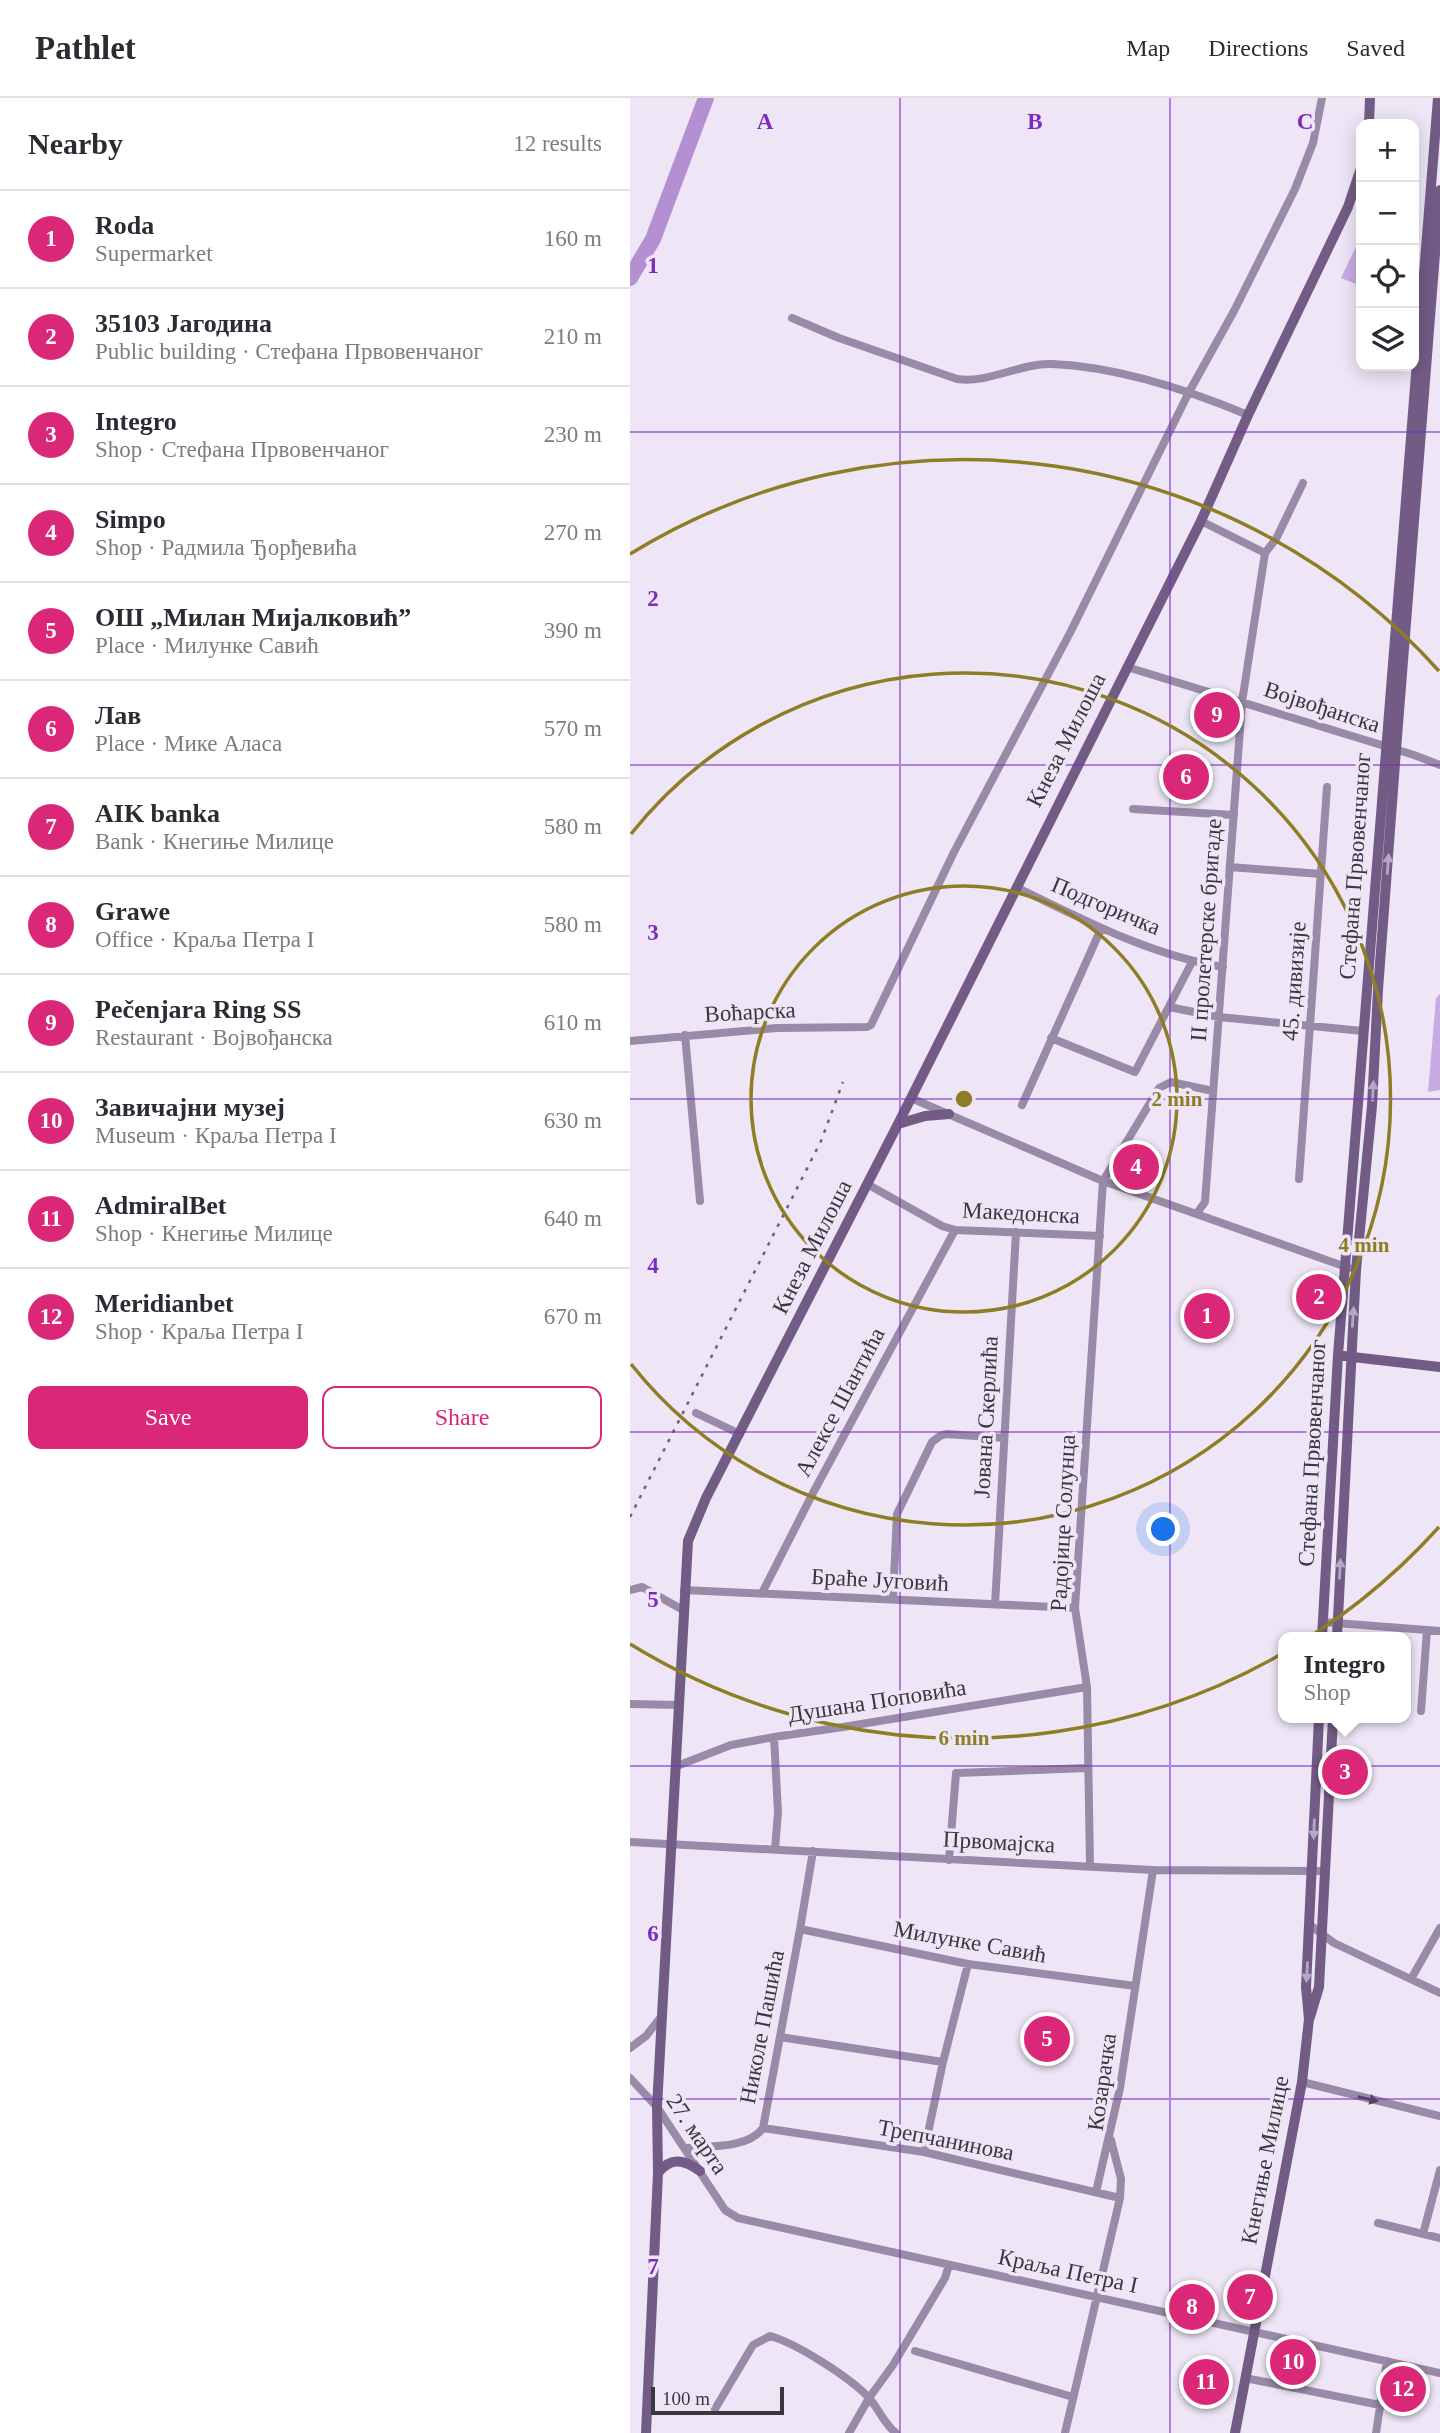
<!DOCTYPE html>
<meta charset="utf-8">
<style>
:root{--surface:#fff;--page:#f7f7f7;--text:#2b2b33;--muted:#7c7c81;--line:#e1e1e2;--accent:#db2777}
body{margin:0;font-family:"Times New Roman",serif;background:var(--page);color:var(--text)}
.controls{position:absolute;right:21px;top:21px;display:grid;overflow:hidden;border-radius:14px;box-shadow:0 4px 18px #0003}
.controls button{width:63px;height:63px;display:grid;place-items:center;padding:0;border:0;border-bottom:2px solid var(--line);background:var(--surface);color:var(--text);font:35px sans-serif}
.scale{position:absolute;left:21px;bottom:18px;width:133px;box-sizing:border-box;padding-left:7px;border:4px solid #3a373e;border-top:0;font-size:19px;line-height:24px;white-space:nowrap;color:#3a373e;-webkit-text-stroke:5px #eee6f7;paint-order:stroke}
.you{position:absolute;left:534px;top:1432px;width:24px;height:24px;margin:-18px;border:5px solid #fff;border-radius:50%;background:#1a73e8;box-shadow:0 0 0 10px #1a73e833}
.badge{display:grid;place-items:center;width:46px;height:46px;border-radius:50%;background:var(--accent);color:#fff;font-size:23px;font-weight:700}
.pin{position:absolute;translate:-50% -50%;border:4px solid #fff;box-shadow:0 2px 7px #0006}
.popup{position:absolute;left:648px;top:1534px;width:133px;height:91px;box-sizing:border-box;display:grid;place-content:center;border-radius:14px;background:var(--surface);filter:drop-shadow(0 2px 5px #0005);font-size:23px;white-space:nowrap;color:var(--muted)}
.popup b{font-size:26px;color:var(--text)}
.popup::after{content:'';position:absolute;left:50%;top:100%;margin-left:-14px;border:14px solid transparent;border-top-color:var(--surface)}
.list{margin:0;padding:0;list-style:none}
h2{display:flex;justify-content:space-between;align-items:center;height:91px;margin:0;padding:0 28px;font-size:30px}
h2 small{font-size:23px;font-weight:400;color:var(--muted)}
.list li{display:grid;grid-template-columns:46px 1fr auto;gap:21px;align-items:center;box-sizing:border-box;height:98px;padding:0 28px;border-top:2px solid var(--line)}
.list b{display:block;font-size:26px;white-space:nowrap}
.list p{margin:0;font-size:23px;white-space:nowrap;color:var(--muted)}
.list em{font-size:23px;font-style:normal;color:var(--muted)}
.actions{display:flex;gap:14px;padding:21px 28px}
.actions a{flex:1;padding:16px 0;border:2px solid var(--accent);border-radius:14px;text-align:center;font-size:24px;color:var(--accent)}
.actions .main{background:var(--accent);color:#fff}
.icon{flex:none;width:38px;height:38px;fill:none;stroke:currentColor;stroke-width:2;stroke-linecap:round;stroke-linejoin:round}
.map{position:relative;flex:none;width:810px;height:2335px;overflow:hidden}
header{display:flex;align-items:center;gap:42px;box-sizing:border-box;height:98px;padding:0 35px;background:var(--surface);border-bottom:2px solid var(--line)}
header strong{font-size:33px}
nav{display:flex;gap:38px;margin-inline-start:auto;font-size:24px}
main{display:flex}
aside{flex:1;background:var(--surface)}
.map>svg:first-child{display:block}
</style>
<header>
<strong>Pathlet</strong>
<nav><a>Map</a><a>Directions</a><a>Saved</a></nav>
</header>
<main>
<aside>
<h2>Nearby<small>12 results</small></h2>
<ul class="list">
<li><span class="badge">1</span><div><b>Roda</b><p>Supermarket</p></div><em>160 m</em></li>
<li><span class="badge">2</span><div><b>35103 Јагодина</b><p>Public building · Стефана Првовенчаног</p></div><em>210 m</em></li>
<li><span class="badge">3</span><div><b>Integro</b><p>Shop · Стефана Првовенчаног</p></div><em>230 m</em></li>
<li><span class="badge">4</span><div><b>Simpo</b><p>Shop · Радмила Ђорђевића</p></div><em>270 m</em></li>
<li><span class="badge">5</span><div><b>ОШ „Милан Мијалковић”</b><p>Place · Милунке Савић</p></div><em>390 m</em></li>
<li><span class="badge">6</span><div><b>Лав</b><p>Place · Мике Аласа</p></div><em>570 m</em></li>
<li><span class="badge">7</span><div><b>AIK banka</b><p>Bank · Кнегиње Милице</p></div><em>580 m</em></li>
<li><span class="badge">8</span><div><b>Grawe</b><p>Office · Краља Петра I</p></div><em>580 m</em></li>
<li><span class="badge">9</span><div><b>Pečenjara Ring SS</b><p>Restaurant · Војвођанска</p></div><em>610 m</em></li>
<li><span class="badge">10</span><div><b>Завичајни музеј</b><p>Museum · Краља Петра I</p></div><em>630 m</em></li>
<li><span class="badge">11</span><div><b>AdmiralBet</b><p>Shop · Кнегиње Милице</p></div><em>640 m</em></li>
<li><span class="badge">12</span><div><b>Meridianbet</b><p>Shop · Краља Петра I</p></div><em>670 m</em></li>
</ul>
<div class="actions"><a class="main">Save</a><a>Share</a></div>
</aside>
<div class="map">
<svg width="810" height="2335" viewBox="0 0 810 2335">
<rect width="100%" height="100%" fill="#eee6f7"/>
<path fill="#c8abe3" d="M 731,138 L 731,188 L 711,180 Z
M 810,896 L 810,992 L 798,994 L 806,900 Z"/>
<g fill="none" stroke-linecap="round" stroke-linejoin="round">
<path stroke="#b490d3" stroke-width="16" d="M 0,180 L 23,141 L 76,0"/>
<path stroke="#998aa7" stroke-width="8" d="M 162,220 L 209,240 L 327,281 C 357,286 390,265 422,266 C 489,269 556,291 618,317
M 635,455 L 646,441 L 673,385
M 497,569 L 784,657 L 810,667
M 503,711 L 604,717
M 600,769 L 691,776
M 386,789 C 452,821 519,857 593,869
M 539,909 L 589,919 L 733,933
M 55,937 L 70,1103
M 421,940 L 505,974 L 562,864
M 0,943 L 147,930 L 237,929 L 241,927 L 324,754 L 441,533 L 559,294 L 604,213 L 665,91 L 683,45 L 692,0
M 281,1000 L 473,1083 L 719,1170
M 392,1007 L 471,831
M 669,1081 L 697,689
M 237,1086 L 312,1128 L 325,1132 L 470,1138
M 567,1115 L 575,1104 L 612,604 L 635,455 L 571,423
M 66,1315 L 110,1336
M 0,1492 L 12,1489 L 53,1512
M 54,1492 L 445,1510
M 132,1495 L 184,1393 L 325,1132
M 263,1501 L 267,1416 L 302,1344 L 310,1338 L 316,1336 L 374,1340
M 365,1507 L 386,1134
M 693,1524 L 810,1533
M 0,1606 L 49,1607
M 791,1613 L 797,1532
M 144,1639 L 148,1714 L 145,1751
M 47,1668 L 101,1647 L 144,1639 L 213,1629 L 457,1589
M 0,1744 L 523,1772 L 693,1773
M 319,1762 L 326,1675 L 458,1670
M 460,1768 L 457,1589 L 445,1510 L 473,1083 L 529,990 L 541,984 L 583,993
M 680,1827 L 704,1845 L 810,1895
M 170,1831 L 338,1866 L 505,1888
M 781,1881 L 810,1830
M 150,1939 L 313,1964
M 0,1950 L 16,1938 L 31,1919
M 0,1980 L 27,2009 L 95,2112 L 108,2120 L 810,2275
M 672,1984 L 810,2018
M 133,2030 L 294,2054 L 490,2100
M 55,2050 C 78,2048 118,2051 133,2030 L 170,1831 L 183,1753
M 294,2054 L 313,1964 L 338,1866
M 466,2094 L 490,1990 L 523,1772
M 748,2125 L 810,2140
M 793,2136 L 810,2072
M 285,2253 L 443,2299
M 615,2280 L 750,2307
M 85,2311 L 123,2247 L 140,2238 C 166,2245 221,2280 239,2300 C 249,2311 254,2326 266,2335
M 219,2335 L 239,2300 L 263,2267 L 315,2180 L 319,2167
M 435,2335 L 490,2100 L 491,2081 L 481,2042
M 746,2335 L 757,2263"/>
<path stroke="#725c86" stroke-width="10" d="M 739,26 L 740,0
M 268,1026 L 295,1018 L 319,1016
M 714,1258 L 810,1269
M 692,1539 L 708,1257 L 808,0
M 707,1539 L 726,1172 L 742,1008 L 748,892 L 766,652 L 810,92
M 680,1919 L 689,1889 L 703,1620
M 28,2075 C 41,2058 55,2062 70,2073
M 16,2335 L 28,2075 L 27,2009 L 58,1443 L 76,1400 L 268,1026 L 571,423 L 618,317 L 718,109 L 731,70
M 605,2335 L 672,1984 L 679,1921 L 676,1889 L 689,1620"/>
<path stroke="#6a666f" stroke-width="2.5" stroke-dasharray="3.5 7" stroke-linecap="butt" d="M 0,1419 L 191,1043 L 213,984"/>
</g>
<defs><path id="oneway-solid" d="M-6-.8H1V-3.2L6.5 0L1 3.2V.8H-6Z" transform="scale(1.75)"/></defs>
<g fill="#b6a8c4">
<use href="#oneway-solid" transform="translate(758 766) rotate(-86)"/>
<use href="#oneway-solid" transform="translate(743 993) rotate(-87)"/>
<use href="#oneway-solid" transform="translate(723 1219) rotate(-86)"/>
<use href="#oneway-solid" transform="translate(710 1471) rotate(-87)"/>
<use href="#oneway-solid" transform="translate(684 1731) rotate(92)"/>
<use href="#oneway-solid" transform="translate(677 1874) rotate(93)"/>
</g>
<use fill="#4d4853" href="#oneway-solid" transform="translate(738 2001) rotate(13)"/>
<path fill="none" stroke="#7b2cbf" stroke-width="2" stroke-opacity="0.55" d="M 270,0 L 270,2335M 540,0 L 540,2335M 0,334 L 810,334M 0,667 L 810,667M 0,1001 L 810,1001M 0,1334 L 810,1334M 0,1668 L 810,1668M 0,2001 L 810,2001"/>
<g fill="none" stroke="#8e7d24" stroke-width="3.5">
<circle cx="334" cy="1001" r="213"/>
<path d="M1 736A426 426 0 1 1 1 1266"/>
<path d="M809 1429A639 639 0 0 1 0 1546M0 456A639 639 0 0 1 809 573"/>
</g>
<g text-anchor="middle" dominant-baseline="central" stroke-width="7" stroke-linejoin="round" paint-order="stroke">
<g font-size="23" fill="#3a373e" stroke="#eee6f7">
<text transform="translate(692 609) rotate(18)">Војвођанска</text>
<text transform="translate(436 642) rotate(-63)">Кнеза Милоша</text>
<text transform="translate(725 768) rotate(-86)">Стефана Првовенчаног</text>
<text transform="translate(476 808) rotate(23)">Подгоричка</text>
<text transform="translate(576 832) rotate(-86)">II пролетерске бригаде</text>
<text transform="translate(664 883) rotate(-86)">45. дивизије</text>
<text transform="translate(120 914) rotate(-3)">Воћарска</text>
<text transform="translate(391 1115) rotate(3)">Македонска</text>
<text transform="translate(182 1149) rotate(-63)">Кнеза Милоша</text>
<text transform="translate(210 1304) rotate(-62)">Алексе Шантића</text>
<text transform="translate(356 1319) rotate(-87)">Јована Скерлића</text>
<text transform="translate(682 1355) rotate(-87)">Стефана Првовенчаног</text>
<text transform="translate(433 1425) rotate(-87)">Радојице Солунца</text>
<text transform="translate(250 1482) rotate(3)">Браће Југовић</text>
<text transform="translate(247 1603) rotate(-9)">Душана Поповића</text>
<text transform="translate(369 1744) rotate(3)">Првомајска</text>
<text transform="translate(340 1844) rotate(10)">Милунке Савић</text>
<text transform="translate(132 1929) rotate(-79)">Николе Пашића</text>
<text transform="translate(472 1984) rotate(-82)">Козарачка</text>
<text transform="translate(67 2036) rotate(56)">27. марта</text>
<text transform="translate(316 2042) rotate(11)">Трепчанинова</text>
<text transform="translate(635 2062) rotate(-79)">Кнегиње Милице</text>
<text transform="translate(438 2173) rotate(12)">Краља Петра I</text>
</g>
</g>
<g font-size="23" text-anchor="middle" font-weight="bold" fill="#7b2cbf" stroke="#eee6f7" stroke-width="7" stroke-linejoin="round" paint-order="stroke">
<text x="135" y="31">A</text>
<text x="405" y="31">B</text>
<text x="675" y="31">C</text>
<text x="23" y="175">1</text>
<text x="23" y="508">2</text>
<text x="23" y="842">3</text>
<text x="23" y="1175">4</text>
<text x="23" y="1509">5</text>
<text x="23" y="1843">6</text>
<text x="23" y="2176">7</text>
</g>
<circle cx="334" cy="1001" r="10" fill="#8e7d24" stroke="#eee6f7" stroke-width="3.5"/>
<g font-size="21" text-anchor="middle" font-weight="bold" fill="#8e7d24" stroke="#eee6f7" stroke-width="7" stroke-linejoin="round" paint-order="stroke">
<text x="547" y="1008">2 min</text>
<text x="734" y="1154">4 min</text>
<text x="334" y="1647">6 min</text>
</g>
</svg>
<div class="controls">
<button>+</button>
<button>−</button>
<button><svg class="icon" aria-label="locate" viewBox="0 0 24 24"><circle cx="12" cy="12" r="6"/><path d="M12 2v4M12 18v4M2 12h4M18 12h4"/></svg></button>
<button><svg class="icon" aria-label="layers" viewBox="0 0 24 24"><path d="M12 4l9 5-9 5-9-5zM3 14l9 5 9-5"/></svg></button>
</div>
<div class="scale">100 m</div>
<div class="you"></div>
<div class="pin badge" style="left:577px;top:1218px">1</div>
<div class="pin badge" style="left:689px;top:1199px">2</div>
<div class="pin badge" style="left:715px;top:1674px">3</div>
<div class="popup"><b>Integro</b>Shop</div>
<div class="pin badge" style="left:506px;top:1069px">4</div>
<div class="pin badge" style="left:417px;top:1941px">5</div>
<div class="pin badge" style="left:556px;top:679px">6</div>
<div class="pin badge" style="left:620px;top:2199px">7</div>
<div class="pin badge" style="left:562px;top:2209px">8</div>
<div class="pin badge" style="left:587px;top:617px">9</div>
<div class="pin badge" style="left:663px;top:2264px">10</div>
<div class="pin badge" style="left:576px;top:2284px">11</div>
<div class="pin badge" style="left:773px;top:2291px">12</div>
</div>
</main>
